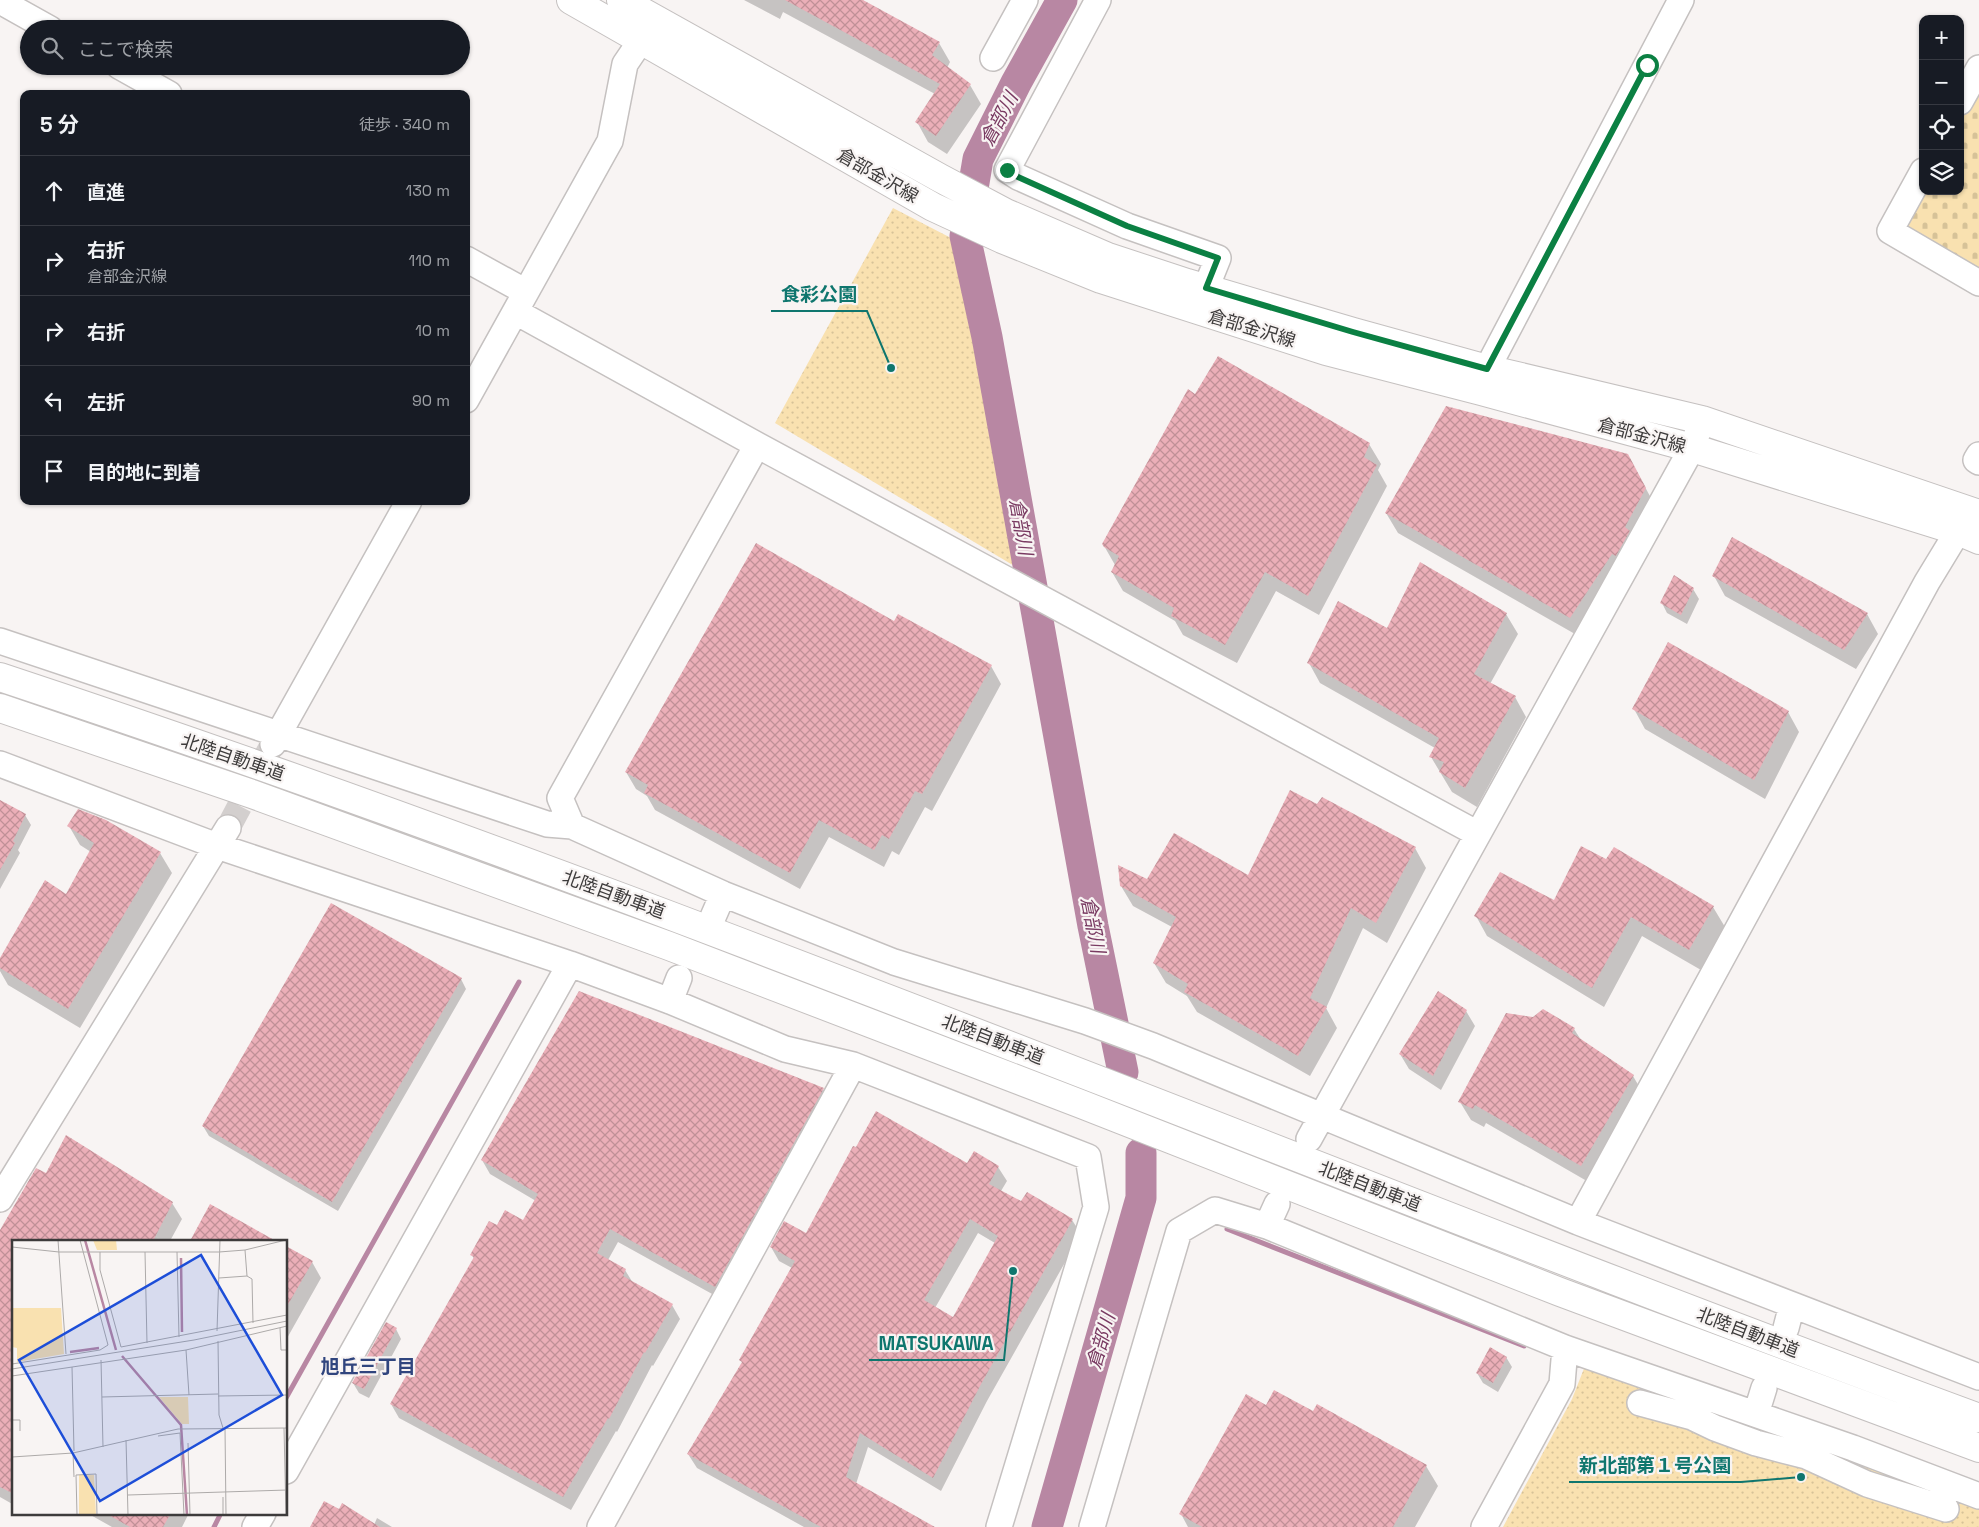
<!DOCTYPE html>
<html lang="ja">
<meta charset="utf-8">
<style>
:root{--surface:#171b24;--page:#242831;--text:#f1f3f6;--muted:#9ea1a6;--line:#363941}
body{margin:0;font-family:"Space Grotesk","Noto Sans JP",sans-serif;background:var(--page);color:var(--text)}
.controls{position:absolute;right:15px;top:15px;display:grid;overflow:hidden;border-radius:10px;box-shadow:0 1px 4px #0004}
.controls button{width:45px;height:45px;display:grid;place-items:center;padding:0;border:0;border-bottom:1px solid var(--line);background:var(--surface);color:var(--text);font:25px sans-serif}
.stop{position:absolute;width:15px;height:15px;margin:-11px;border:4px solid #0b8043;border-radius:50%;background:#fff}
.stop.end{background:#0b8043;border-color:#fff;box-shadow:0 1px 5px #0008}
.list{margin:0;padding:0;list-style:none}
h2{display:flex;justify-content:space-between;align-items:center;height:65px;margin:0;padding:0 20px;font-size:21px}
h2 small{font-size:16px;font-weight:400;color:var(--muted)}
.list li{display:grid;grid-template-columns:32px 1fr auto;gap:15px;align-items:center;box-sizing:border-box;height:70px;padding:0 20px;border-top:1px solid var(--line)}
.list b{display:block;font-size:19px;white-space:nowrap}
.list p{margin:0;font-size:16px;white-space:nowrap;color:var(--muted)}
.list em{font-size:16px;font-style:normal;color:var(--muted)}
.icon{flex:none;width:28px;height:28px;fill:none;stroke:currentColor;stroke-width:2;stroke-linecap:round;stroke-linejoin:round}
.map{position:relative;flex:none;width:1979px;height:1527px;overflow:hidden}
.search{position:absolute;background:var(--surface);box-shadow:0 1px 4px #0004;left:20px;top:20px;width:450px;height:55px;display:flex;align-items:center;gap:12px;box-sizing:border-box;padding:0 18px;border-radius:28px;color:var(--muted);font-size:19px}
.panel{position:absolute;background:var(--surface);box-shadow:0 1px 4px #0004;left:20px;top:90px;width:450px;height:415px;border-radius:10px}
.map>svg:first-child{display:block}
</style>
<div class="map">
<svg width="1979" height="1527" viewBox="0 0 1979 1527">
<defs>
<pattern id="grass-dots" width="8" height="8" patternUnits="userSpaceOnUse" patternTransform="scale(1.25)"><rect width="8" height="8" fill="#f9e1b0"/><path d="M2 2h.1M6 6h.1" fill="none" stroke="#d6c298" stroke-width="1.8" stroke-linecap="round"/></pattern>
<pattern id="cemetery-stones" width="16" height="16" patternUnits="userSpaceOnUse" patternTransform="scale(1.25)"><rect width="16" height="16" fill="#f9e1b0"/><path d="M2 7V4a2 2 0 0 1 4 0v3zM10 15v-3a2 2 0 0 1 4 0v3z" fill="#d6c298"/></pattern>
<pattern id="building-cross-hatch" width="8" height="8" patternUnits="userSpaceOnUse" patternTransform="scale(1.25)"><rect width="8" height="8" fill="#ebafb8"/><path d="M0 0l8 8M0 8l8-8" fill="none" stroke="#c09097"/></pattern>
</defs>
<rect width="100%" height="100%" fill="#f8f4f3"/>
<path fill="url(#grass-dots)" d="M 893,208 L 953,239 L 1016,567 L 775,423 Z
M 1587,1361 L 1979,1506 L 1979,1527 L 1503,1527 L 1572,1399 Z"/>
<path fill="url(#cemetery-stones)" d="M 1979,79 L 1979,279 L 1899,226 L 1923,191 L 1960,191 L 1960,114 Z"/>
<path fill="#0003" fill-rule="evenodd" d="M 744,0 L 863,0 L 865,3 L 939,43 L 950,62 L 947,68 L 970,85 L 981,104 L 947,154 L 928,142 L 917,122 L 935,94 L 783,12 L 780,19 Z
M 1196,395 L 1369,444 L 1381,464 L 1378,470 L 1387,486 L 1319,615 L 1276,591 L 1237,663 L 1183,635 L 1175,621 L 1123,591 L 1112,572 L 1115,565 L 1103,544 Z
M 1639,476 L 1657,509 L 1582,638 L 1398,533 L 1386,513 Z
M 1714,576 L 1867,614 L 1878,634 L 1856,669 L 1725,596 Z
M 1693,589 L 1699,599 L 1687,624 L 1667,613 L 1662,603 Z
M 1506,614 L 1518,634 L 1490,684 L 1515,697 L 1526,717 L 1477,807 L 1452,792 L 1431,757 L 1435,748 L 1320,683 L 1309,663 L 1388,629 Z
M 894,622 L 991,666 L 1001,684 L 932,811 L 925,807 L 899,855 L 892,851 L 884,867 L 829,837 L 800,889 L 655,810 L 647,796 L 636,789 L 626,772 Z
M 1634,709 L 1788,712 L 1799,732 L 1765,799 L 1645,729 Z
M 0,802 L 25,815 L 31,825 L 18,850 L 20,853 L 0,889 Z
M 1317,805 L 1415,848 L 1426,868 L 1387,943 L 1363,928 L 1326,1008 L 1337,1028 L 1310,1076 L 1197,1012 L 1187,996 L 1166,983 L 1154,963 L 1172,927 L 1133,906 L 1121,886 L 1148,881 L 1249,877 Z
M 69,826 L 160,853 L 172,873 L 80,1028 L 8,985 L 0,971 L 0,960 L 66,895 L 91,852 L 80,845 Z
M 1606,861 L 1713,907 L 1725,927 L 1701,970 L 1642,936 L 1604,1007 L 1487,936 L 1476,916 L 1554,901 Z
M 461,979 L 466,989 L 338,1211 L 209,1136 L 203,1126 Z
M 1466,1011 L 1475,1026 L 1441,1090 L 1409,1069 L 1400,1054 Z
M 1574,1029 L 1581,1040 L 1633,1076 L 1644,1095 L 1592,1184 L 1486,1123 L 1484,1127 L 1471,1120 L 1460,1102 Z
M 823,1089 L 831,1103 L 723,1300 L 618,1242 L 608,1260 L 625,1270 L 633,1283 L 672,1305 L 680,1319 L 653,1366 L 652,1365 L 617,1432 L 616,1431 L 571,1510 L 399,1418 L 391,1404 L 474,1259 L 472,1255 L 497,1227 L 524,1222 L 536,1201 L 490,1174 L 482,1160 Z
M 968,1165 L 998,1167 L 1007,1181 L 1001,1191 L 1022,1203 L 1072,1220 L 1081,1234 L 987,1401 L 941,1491 L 868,1447 L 856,1484 L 933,1527 L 804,1527 L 697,1468 L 688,1454 L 743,1363 L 741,1360 L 792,1268 L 779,1261 L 771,1247 L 806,1235 ZM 978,1233 L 995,1243 L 954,1319 L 935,1308 Z
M 172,1203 L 182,1219 L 170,1241 L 14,1241 L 14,1505 L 0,1497 L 0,1232 Z
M 286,1248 L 312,1262 L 321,1278 L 286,1340 Z
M 396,1329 L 401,1339 L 369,1398 L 359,1393 L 353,1383 Z
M 1506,1357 L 1512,1367 L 1498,1392 L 1483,1383 L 1477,1373 Z
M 1314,1413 L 1426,1466 L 1438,1486 L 1415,1527 L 1188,1527 L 1181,1514 Z
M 339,1510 L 374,1525 L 377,1518 L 392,1527 L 311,1527 Z
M 87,1513 L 189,1513 L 182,1527 L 112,1527 Z"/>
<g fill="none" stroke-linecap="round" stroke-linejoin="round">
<path stroke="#b887a3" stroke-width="5" d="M 1227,1229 L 1524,1346
M 286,1398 L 519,982
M 214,1527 L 221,1513"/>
<path stroke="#b887a3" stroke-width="31" d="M 1062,0 L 1016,83 L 978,159 L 965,236 L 987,337 L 1093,926 L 1123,1072
M 1047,1527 L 1141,1198 L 1141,1153"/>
</g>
<path fill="url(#building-cross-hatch)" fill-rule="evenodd" d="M 785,0 L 863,0 L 940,42 L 932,55 L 971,84 L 936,136 L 915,122 L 940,84 Z
M 1218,356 L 1370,443 L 1364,457 L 1377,465 L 1308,596 L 1265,572 L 1225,645 L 1171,616 L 1174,608 L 1111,572 L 1119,556 L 1104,547 L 1102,544 L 1188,389 L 1195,394 Z
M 1446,406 L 1628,454 L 1646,488 L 1625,527 L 1630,531 L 1616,556 L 1612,554 L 1570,618 L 1385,513 Z
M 1732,537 L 1868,613 L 1844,650 L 1712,576 Z
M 756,543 L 894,621 L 898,614 L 992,665 L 922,794 L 915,791 L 889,839 L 882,835 L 874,850 L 819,820 L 790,873 L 644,793 L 648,785 L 625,772 Z
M 1420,562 L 1507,613 L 1474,674 L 1516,696 L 1465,788 L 1439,772 L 1444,762 L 1429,757 L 1439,738 L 1307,663 L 1338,601 L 1387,628 Z
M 1674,575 L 1694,588 L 1681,615 L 1660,603 Z
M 1668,642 L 1789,711 L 1754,780 L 1632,709 Z
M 1290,790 L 1317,804 L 1322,797 L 1416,847 L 1376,923 L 1351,908 L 1310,998 L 1327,1007 L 1298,1056 L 1184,992 L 1188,984 L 1153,963 L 1176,917 L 1120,886 L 1118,865 L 1147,879 L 1174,833 L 1248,875 Z
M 0,800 L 26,814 L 13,841 L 15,843 L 0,870 Z
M 78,809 L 106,820 L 161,852 L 68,1009 L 0,968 L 0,958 L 45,880 L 66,894 L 94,843 L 67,826 Z
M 1581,846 L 1606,859 L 1614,847 L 1714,906 L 1689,950 L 1631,917 L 1592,988 L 1474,916 L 1500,872 L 1554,900 Z
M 331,903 L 462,978 L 332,1202 L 202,1126 Z
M 579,991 L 824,1088 L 715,1287 L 610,1229 L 597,1253 L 626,1269 L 623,1276 L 673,1304 L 645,1353 L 644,1352 L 609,1419 L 608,1418 L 563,1497 L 390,1404 L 474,1257 L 470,1255 L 489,1221 L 497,1225 L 505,1210 L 523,1220 L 538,1194 L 481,1160 Z
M 1438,991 L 1467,1010 L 1433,1076 L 1399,1054 Z
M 1543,1009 L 1575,1028 L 1572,1033 L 1634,1075 L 1581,1166 L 1475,1105 L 1473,1109 L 1458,1102 L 1506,1013 L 1533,1017 Z
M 876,1111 L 967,1163 L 974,1151 L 999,1166 L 989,1184 L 1021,1201 L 1027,1192 L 1073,1219 L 980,1386 L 933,1478 L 860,1433 L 846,1477 L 935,1527 L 821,1527 L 687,1454 L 742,1362 L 739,1360 L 795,1261 L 770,1247 L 784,1221 L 806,1233 L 853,1146 L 856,1147 ZM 970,1219 L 998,1236 L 953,1317 L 924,1300 Z
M 66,1135 L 173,1202 L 153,1241 L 14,1241 L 14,1494 L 0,1487 L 0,1230 L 36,1168 L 46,1173 Z
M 210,1204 L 276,1241 L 190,1241 Z
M 286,1246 L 313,1261 L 286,1308 Z
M 386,1322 L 397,1328 L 364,1389 L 352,1383 Z
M 1490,1347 L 1507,1357 L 1493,1383 L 1476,1373 Z
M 1274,1390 L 1313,1411 L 1317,1404 L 1427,1465 L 1393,1527 L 1202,1527 L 1179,1514 L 1246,1394 L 1266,1405 Z
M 324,1501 L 339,1509 L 342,1503 L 380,1527 L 310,1527 Z
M 105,1513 L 171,1513 L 163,1527 L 130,1527 Z"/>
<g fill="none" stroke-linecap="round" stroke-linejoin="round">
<path stroke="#d3cfce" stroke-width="25" stroke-dasharray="25 12" stroke-linecap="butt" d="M 228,828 L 270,749"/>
<g stroke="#c5c1c0" stroke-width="28">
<path id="minor" d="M 1098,0 L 1007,170 L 1018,177 L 1127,226 L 1218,258 L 1206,288
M 0,1 L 50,29
M 993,58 L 1025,0
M 119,66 L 169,94
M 1960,102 L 1979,68
M 1923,171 L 1890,231 L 1979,283
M 466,259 L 526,292
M 516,312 L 757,445 L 1478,834
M 1487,369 L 1681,0
M 466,400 L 610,141 L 625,64 L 642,39 L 639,21
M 1979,455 L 1976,460 L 1979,462
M 0,641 L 547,824 L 572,826 L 723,894 L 894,962 L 1085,1021 L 1153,1046 L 1578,1222 L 1979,1377
M 273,744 L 409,501
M 0,764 L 217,846 L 570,964 L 670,1001 L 785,1049 L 853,1065 L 1088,1157 L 1096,1207 L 999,1527
M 572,826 L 560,798 L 757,445
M 713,917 L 723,894
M 670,1001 L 679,978
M 1309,1139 L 1692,448 L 1702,420
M 0,1199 L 228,828
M 1578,1222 L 1927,582 L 1958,531
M 1267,1226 L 1277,1204
M 1786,1328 L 1792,1305
M 1640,1403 L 1692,1417 L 1715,1428 L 1756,1443 L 1806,1456 L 1867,1484 L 1946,1509
M 1756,1414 L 1764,1388
M 286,1471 L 570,964
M 255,1527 L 263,1513
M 600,1527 L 853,1065
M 1092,1527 L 1179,1231 L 1215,1210 L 1267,1226 L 1565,1348 L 1853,1448 L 1979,1496
M 1484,1527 L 1562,1384 L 1565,1348"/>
</g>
<g stroke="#c5c1c0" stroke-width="30">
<path id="major" d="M 571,0 L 933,207 L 1002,239 L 1101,279 L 1326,351 L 1481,391 L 1692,448 L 1958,531 L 1979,540
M 621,0 L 940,178 L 1006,213 L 1108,257 L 1187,283 L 1353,332 L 1487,369 L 1702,420 L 1979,514"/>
</g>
<g stroke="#c5c1c0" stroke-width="30">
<path id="highway" d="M 0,677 C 669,898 1318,1174 1979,1418
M 0,708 L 252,794 L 669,946 L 1081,1104 L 1560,1292 L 1979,1448"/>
</g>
<use href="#minor" stroke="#fff" stroke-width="25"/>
<use href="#major" stroke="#fff" stroke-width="28"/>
<use href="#highway" stroke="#fff" stroke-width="28"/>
</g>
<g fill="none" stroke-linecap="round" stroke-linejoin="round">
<path stroke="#0b8043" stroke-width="6" d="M 1007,170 L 1018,177 L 1127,226 L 1218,258 L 1206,288 L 1353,332 L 1487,369 L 1647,65"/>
</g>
<g text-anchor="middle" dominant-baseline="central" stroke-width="4.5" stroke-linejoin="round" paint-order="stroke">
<g font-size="18" fill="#3d3b3b" stroke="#f8f4f3">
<text transform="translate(878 175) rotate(30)">倉部金沢線</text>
<text transform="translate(1252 328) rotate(17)">倉部金沢線</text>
<text transform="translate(1642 435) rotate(15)">倉部金沢線</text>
<text transform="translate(233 757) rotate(19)">北陸自動車道</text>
<text transform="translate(614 894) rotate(20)">北陸自動車道</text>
<text transform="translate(993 1039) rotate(21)">北陸自動車道</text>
<text transform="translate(1370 1186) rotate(21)">北陸自動車道</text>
<text transform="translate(1748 1332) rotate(21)">北陸自動車道</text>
</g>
<g font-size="19" font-style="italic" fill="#793a62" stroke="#f8f4f3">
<text transform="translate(999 119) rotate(-62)">倉部川</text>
<text transform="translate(1021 527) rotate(80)">倉部川</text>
<text transform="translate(1093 925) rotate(79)">倉部川</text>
<text transform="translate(1101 1341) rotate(-74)">倉部川</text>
</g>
<g font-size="19" font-weight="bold" fill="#30457e" stroke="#f8f4f3">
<text x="368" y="1366">旭丘三丁目</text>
</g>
</g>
<g transform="translate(12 1240)">
<rect width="275" height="275" fill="#f8f4f3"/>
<path d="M 81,0 L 104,0 L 105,10 L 85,10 ZM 0,68 L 49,68 L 52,114 L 5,122 L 5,108 L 0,107 ZM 147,157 L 176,157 L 177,184 L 170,184 Z" fill="#f9e1b0"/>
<path d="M 67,235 L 82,235 L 84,275 L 67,275 Z" fill="#f9e1b0"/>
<path fill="none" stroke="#b887a3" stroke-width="2.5" d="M 73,0 L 104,110M 169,18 L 170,92M 58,112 L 87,108M 110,116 L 169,185 L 175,275"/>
<path fill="none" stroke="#adaaa9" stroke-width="1" d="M 46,0 L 54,114M 0,7 L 47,12 L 207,12 L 233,10 L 274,0M 233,10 L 235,36 L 240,39 L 241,83M 88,12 L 88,30 L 109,107 L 275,75M 133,12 L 135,103M 165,12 L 167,97M 207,38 L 235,36M 268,88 L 269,110 L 275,110M 205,91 L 208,0M 206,101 L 207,175 L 211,188M 174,110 L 177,155M 89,120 L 91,207M 0,124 L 88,110 L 96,105 L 68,0M 60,127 L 62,211M 0,129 L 182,100 L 275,81M 0,136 L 174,110 L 275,86M 206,156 L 275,155M 90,157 L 206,154M 0,180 L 8,180 L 8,191M 213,188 L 214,275M 272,188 L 274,275M 146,196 L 168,193 L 172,275M 114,200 L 116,275M 176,203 L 178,275M 61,213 L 62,237M 0,217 L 61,213 L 166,189 L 275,188M 116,255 L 275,250M 65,275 L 64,235 L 84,234 L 85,275M 211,275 L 211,257"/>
<path fill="#1d4ed8" fill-opacity="0.15" stroke="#1d4ed8" stroke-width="2.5" d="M 189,15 L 270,155 L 88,261 L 7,120 Z"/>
<rect width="275" height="275" fill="none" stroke="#3d3b3b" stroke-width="2.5"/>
</g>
<path fill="none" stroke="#0f766e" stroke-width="2" d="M891 368L867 311H771M1013 1271L1004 1360H869M1801 1477L1741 1482H1569"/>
<g fill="#0f766e" stroke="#f8f4f3" stroke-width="2">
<circle cx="891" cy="368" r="5"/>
<circle cx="1013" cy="1271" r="5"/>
<circle cx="1801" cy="1477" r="5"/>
</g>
<g font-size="19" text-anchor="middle" font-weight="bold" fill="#0f766e" stroke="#f8f4f3" stroke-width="4.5" stroke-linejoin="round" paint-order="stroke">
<text x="819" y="301">食彩公園</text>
<text x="936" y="1350">MATSUKAWA</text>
<text x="1655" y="1472">新北部第１号公園</text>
</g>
</svg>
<div class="controls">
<button>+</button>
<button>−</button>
<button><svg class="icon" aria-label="locate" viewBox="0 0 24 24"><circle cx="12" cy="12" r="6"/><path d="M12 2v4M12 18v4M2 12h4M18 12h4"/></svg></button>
<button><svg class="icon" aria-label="layers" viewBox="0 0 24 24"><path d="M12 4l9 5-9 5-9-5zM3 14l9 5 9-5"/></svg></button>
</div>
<div class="stop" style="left:1647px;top:65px"></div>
<div class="stop end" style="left:1007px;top:170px"></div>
<div class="search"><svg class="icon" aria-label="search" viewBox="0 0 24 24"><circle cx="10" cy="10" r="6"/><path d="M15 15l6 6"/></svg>ここで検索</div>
<section class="panel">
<h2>5 分<small>徒歩 · 340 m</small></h2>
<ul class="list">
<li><svg class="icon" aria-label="ahead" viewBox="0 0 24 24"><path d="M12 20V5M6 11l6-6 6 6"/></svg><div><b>直進</b></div><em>130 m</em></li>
<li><svg class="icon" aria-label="right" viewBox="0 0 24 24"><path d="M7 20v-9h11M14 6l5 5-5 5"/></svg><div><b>右折</b><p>倉部金沢線</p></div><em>110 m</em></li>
<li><svg class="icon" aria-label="right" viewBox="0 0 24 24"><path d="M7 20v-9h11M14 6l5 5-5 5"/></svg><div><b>右折</b></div><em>10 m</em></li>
<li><svg class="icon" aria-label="left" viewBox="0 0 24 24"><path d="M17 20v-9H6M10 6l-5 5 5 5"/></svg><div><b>左折</b></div><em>90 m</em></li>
<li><svg class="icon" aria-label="arrive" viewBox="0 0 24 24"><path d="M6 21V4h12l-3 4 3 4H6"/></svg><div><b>目的地に到着</b></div></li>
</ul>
</section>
</div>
